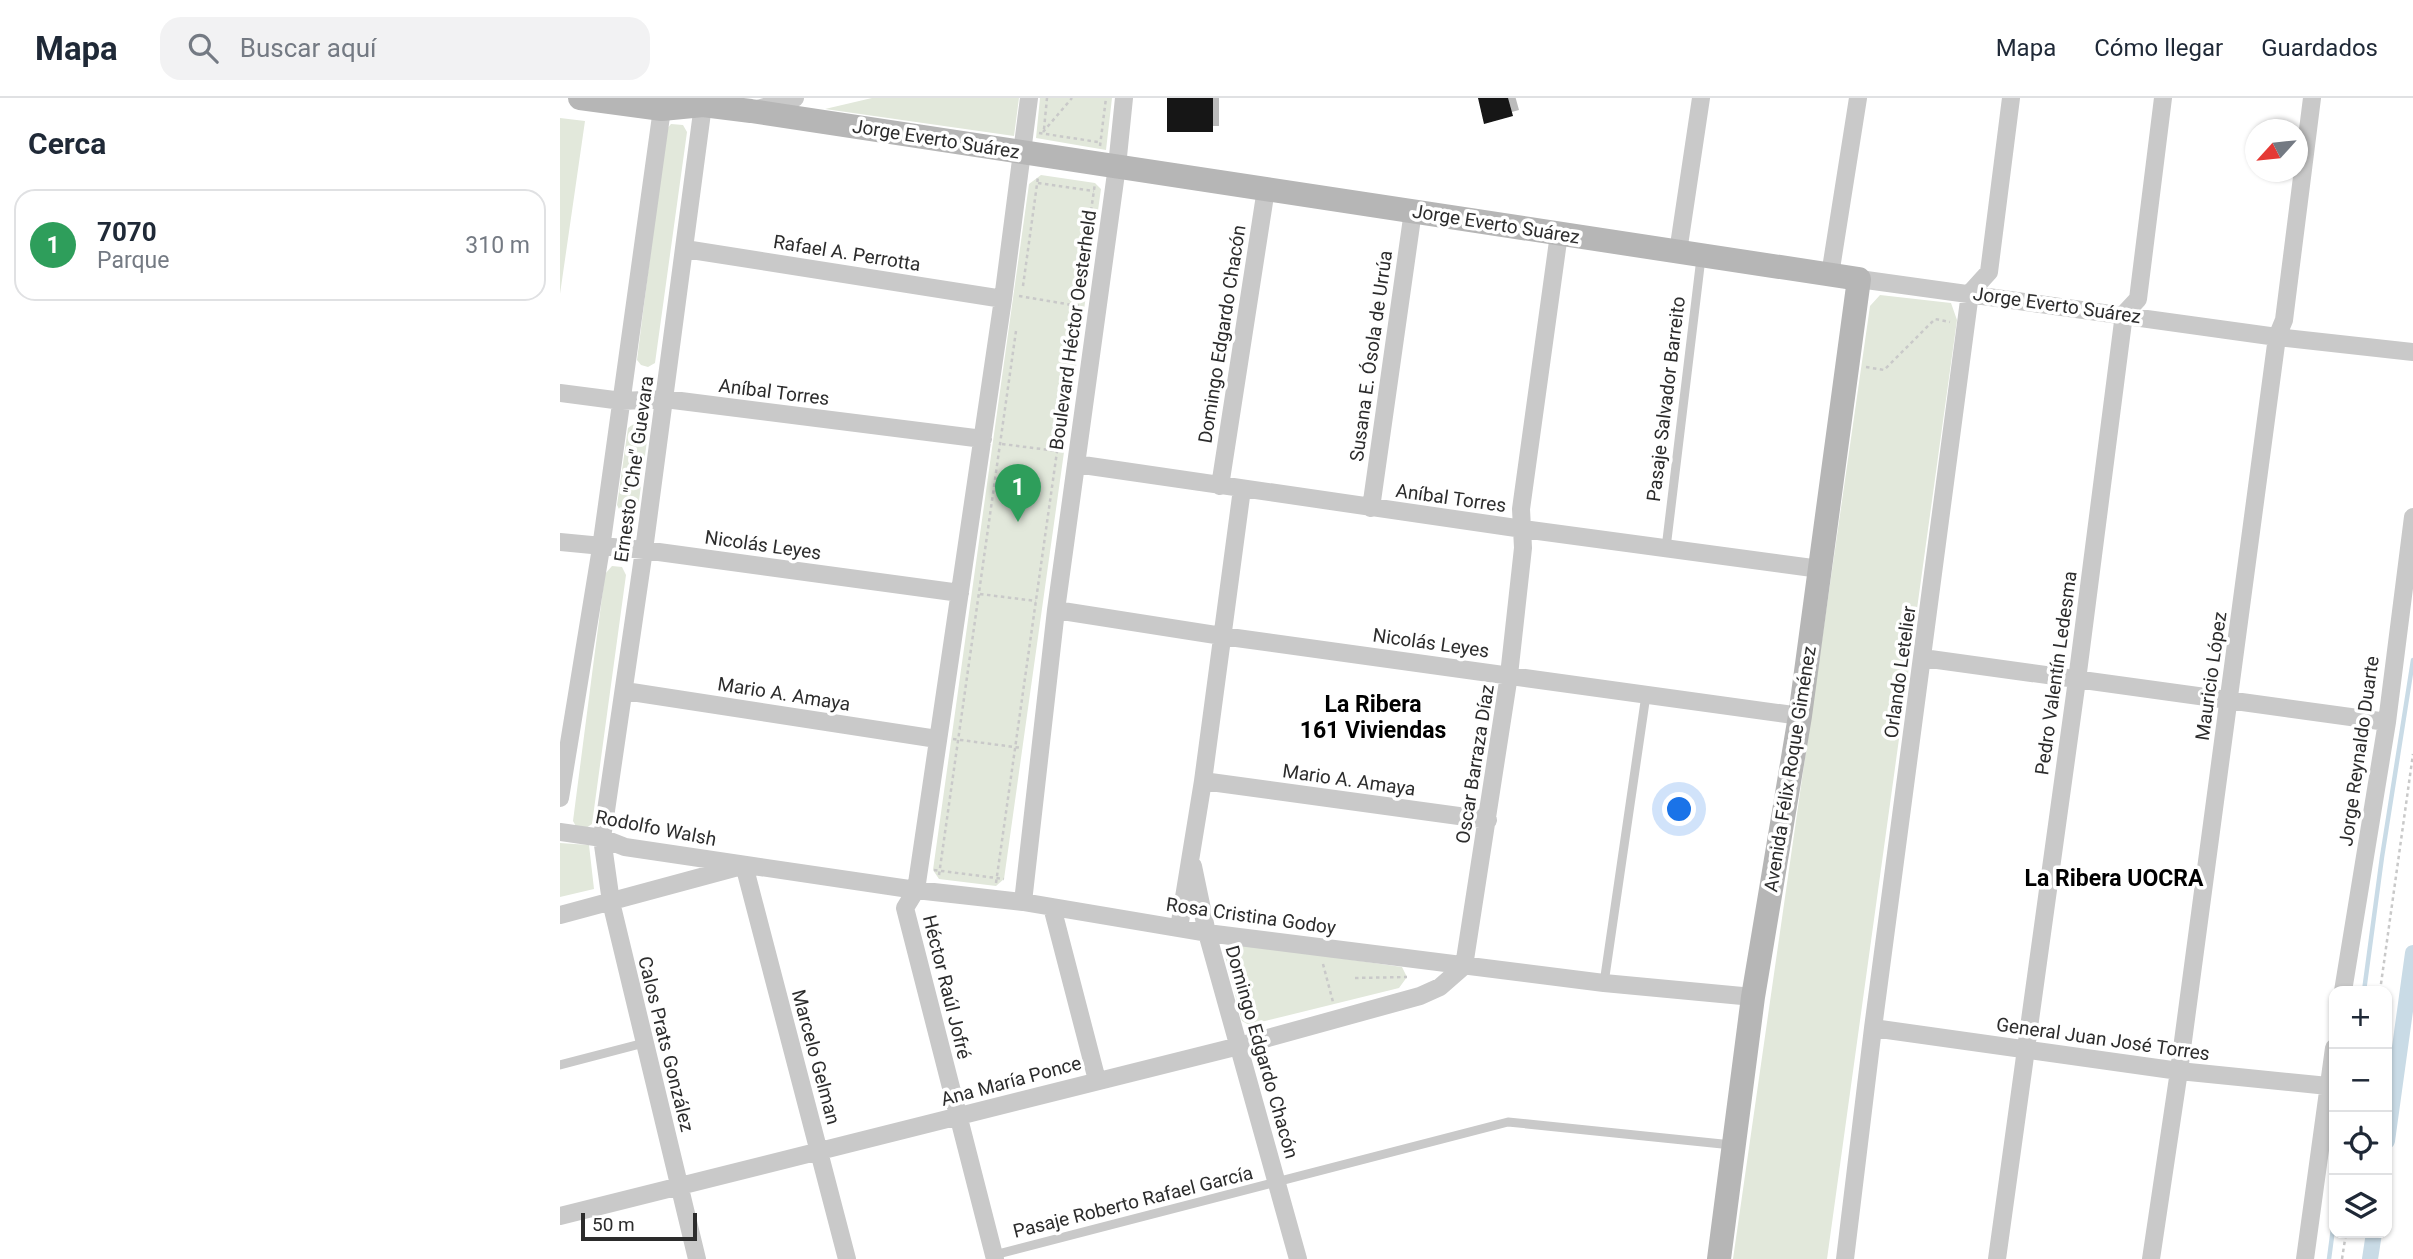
<!DOCTYPE html>
<html lang="es">
<meta charset="utf-8">
<style>
:root{--surface:#fff;--page:#f2f2f3;--text:#1f2937;--muted:#747a83;--line:#e0e1e3;--accent:#0b8043}
body{margin:0;font-family:Roboto,sans-serif;background:var(--page);color:var(--text)}
.controls{position:absolute;right:21px;bottom:21px;display:grid;overflow:hidden;border-radius:14px;box-shadow:0 2px 5px #0004}
.controls button{width:63px;height:63px;display:grid;place-items:center;padding:0;border:0;border-bottom:2px solid var(--line);background:var(--surface);color:var(--text);font:35px sans-serif}
.compass{position:absolute;left:1685px;top:21px;width:63px;height:63px;border-radius:50%;background:var(--surface);box-shadow:0 2px 5px #0004;rotate:243deg}
.scale{position:absolute;left:21px;bottom:18px;width:116px;box-sizing:border-box;padding-left:7px;border:4px solid #2c2c2c;border-top:0;font-size:19px;line-height:24px;white-space:nowrap;color:#2c2c2c;-webkit-text-stroke:5px #fff;paint-order:stroke}
.you{position:absolute;left:1120px;top:712px;width:24px;height:24px;margin:-18px;border:5px solid #fff;border-radius:50%;background:#1a73e8;box-shadow:0 0 0 10px #1a73e833}
.badge{display:grid;place-items:center;width:46px;height:46px;border-radius:50%;background:var(--accent);color:#fff;font-size:23px;font-weight:700}
.pin{position:absolute;translate:-50% -58px;filter:drop-shadow(0 2px 4px #0008)}
.pin::after{content:'';position:absolute;top:37px;width:24px;height:21px;background:inherit;clip-path:polygon(0 0,100% 0,50% 100%)}
.list{margin:0;padding:0;list-style:none}
h2{display:flex;justify-content:space-between;align-items:center;height:91px;margin:0;padding:0 28px;font-size:30px}
h2 small{font-size:23px;font-weight:400;color:var(--muted)}
.list li{display:grid;grid-template-columns:46px 1fr auto;gap:21px;align-items:center;box-sizing:border-box;height:112px;margin:0 14px 14px;padding:0 14px;border:2px solid var(--line);border-radius:21px}
.list b{display:block;font-size:26px;white-space:nowrap}
.list p{margin:0;font-size:23px;white-space:nowrap;color:var(--muted)}
.list em{font-size:23px;font-style:normal;color:var(--muted)}
.icon{flex:none;width:38px;height:38px;fill:none;stroke:currentColor;stroke-width:2;stroke-linecap:round;stroke-linejoin:round}
.map{position:relative;flex:none;width:1853px;height:1161px;overflow:hidden}
header{display:flex;align-items:center;gap:42px;box-sizing:border-box;height:98px;padding:0 35px;background:var(--surface);border-bottom:2px solid var(--line)}
header strong{font-size:33px}
nav{display:flex;gap:38px;margin-inline-start:auto;font-size:24px}
.search{width:490px;height:63px;background:var(--page);display:flex;align-items:center;gap:18px;box-sizing:border-box;padding:0 24px;border-radius:21px;color:var(--muted);font-size:26px}
main{display:flex}
aside{flex:1;background:var(--surface)}
.map>svg:first-child{display:block}
</style>
<header>
<strong>Mapa</strong>
<div class="search"><svg class="icon" aria-label="search" viewBox="0 0 24 24"><circle cx="10" cy="10" r="6"/><path d="M15 15l6 6"/></svg>Buscar aquí</div>
<nav><a>Mapa</a><a>Cómo llegar</a><a>Guardados</a></nav>
</header>
<main>
<aside>
<h2>Cerca<small></small></h2>
<ul class="list">
<li><span class="badge" style="background:#2e9e5b">1</span><div><b>7070</b><p>Parque</p></div><em>310 m</em></li>
</ul>
</aside>
<div class="map">
<svg width="1853" height="1161" viewBox="0 0 1853 1161">
<defs>
<filter id="shadow"><feDropShadow dx="6" dy="-6" stdDeviation="0" flood-color="#0004"/></filter>
</defs>
<rect width="100%" height="100%" fill="#fff"/>
<path fill="#e2e8db" d="M 312,0 L 459,0 L 454,38 L 265,11 Z
M 480,0 L 552,0 L 546,52 L 476,40 Z
M 0,20 L 25,23 L 0,196 Z
M 111,26 L 123,27 L 127,34 L 95,265 L 88,269 L 81,267 L 77,262 L 106,32 Z
M 481,77 L 535,85 L 541,91 L 444,781 L 436,788 L 379,781 L 373,772 L 469,86 Z
M 1320,197 L 1391,205 L 1397,222 L 1267,1161 L 1173,1161 L 1310,208 Z
M 75,325 L 82,326 L 88,335 L 78,410 L 71,417 L 61,415 L 57,407 L 68,330 Z
M 52,468 L 62,469 L 66,477 L 32,726 L 26,730 L 17,730 L 13,723 L 45,476 Z
M 0,745 L 29,747 L 34,791 L 0,799 Z
M 674,845 L 842,869 L 847,879 L 839,890 L 689,927 L 682,923 L 664,854 Z"/>
<g fill="none" stroke-linecap="round" stroke-linejoin="round">
<path stroke="#c9dbe6" stroke-width="4.5" d="M 1804,893 L 1822,759 L 1853,562
M 1769,1161 L 1774,1123"/>
<path stroke="#c9dbe6" stroke-width="16" d="M 1827,1043 L 1853,855
M 1810,1161 L 1814,1135"/>
</g>
<path fill="#131313" filter="url(#shadow)" d="M 607,0 L 653,0 L 653,34 L 607,34 Z
M 918,0 L 948,0 L 953,18 L 924,26 Z"/>
<g fill="none" stroke-linecap="round" stroke-linejoin="round">
<path stroke="#c9c9c9" stroke-width="2.5" stroke-dasharray="3.5 3.5" stroke-linecap="butt" d="M 484,31 L 487,0
M 483,34 L 512,0
M 479,35 L 538,44
M 540,48 L 546,0
M 478,85 L 534,93
M 463,188 L 478,79
M 459,198 L 518,208
M 1306,269 L 1324,272 L 1375,221 L 1390,224
M 442,346 L 497,353
M 420,496 L 476,503
M 393,641 L 462,650
M 374,772 L 444,781
M 379,777 L 456,233
M 436,785 L 535,85
M 763,866 L 773,904
M 795,880 L 847,879
M 1820,893 L 1853,656
M 1782,1161 L 1786,1135"/>
<path stroke="#c9c9c9" stroke-width="9" d="M 1106,450 L 1141,160
M 1044,885 L 1086,597
M 0,967 L 84,945
M 434,1157 L 948,1024 L 1172,1047"/>
<path stroke="#c9c9c9" stroke-width="18" d="M 198,11 L 235,0
M 125,151 L 443,201
M 1118,154 L 1141,0
M 1270,177 L 1298,0
M 1299,181 L 1717,239 L 1853,254
M 0,295 L 62,303 L 105,301 L 423,341
M 516,366 L 963,431 L 1260,471
M 660,388 L 706,91
M 811,410 L 853,113
M 0,444 L 84,452 L 400,495
M 496,512 L 662,538 L 1240,618
M 1363,560 L 1827,624
M 65,593 L 377,641
M 643,683 L 928,722
M 0,700 L 41,450 L 102,11
M 0,734 L 42,740 L 65,749 L 356,792 L 463,804 L 647,835 L 1044,885 L 1193,899
M 184,767 L 287,1161
M 633,768 L 647,835 L 738,1161
M 463,804 L 496,512 L 557,68 L 564,0
M 492,809 L 537,982
M 0,817 L 178,769
M 619,830 L 643,683 L 682,391
M 1783,893 L 1827,624 L 1853,419
M 1313,930 L 1619,973 L 1768,988
M 0,1118 L 679,948 L 860,898 L 880,889 L 904,868 L 949,577 L 963,450 L 961,411 L 999,136
M 137,1161 L 51,804 L 42,740 L 84,452 L 143,7
M 435,1161 L 345,810 L 356,792 L 443,201 L 469,0
M 1285,1161 L 1313,930 L 1410,195 L 1429,174 L 1451,0
M 1437,1161 L 1517,582 L 1564,216 L 1578,201 L 1603,0
M 1591,1161 L 1619,973 L 1717,239 L 1724,222 L 1752,0
M 1745,1161 L 1774,950"/>
<path stroke="#b6b6b6" stroke-width="24" d="M 20,0 L 102,11 L 143,7 L 191,13 L 1299,181 L 1240,618 L 1193,899 L 1159,1161"/>
</g>
<g text-anchor="middle" dominant-baseline="central" stroke-width="7" stroke-linejoin="round" paint-order="stroke">
<g font-size="19" fill="#2c2c2c" stroke="#fff">
<text transform="translate(376 41) rotate(9)">Jorge Everto Suárez</text>
<text transform="translate(936 126) rotate(9)">Jorge Everto Suárez</text>
<text transform="translate(287 155) rotate(9)">Rafael A. Perrotta</text>
<text transform="translate(1497 207) rotate(8)">Jorge Everto Suárez</text>
<text transform="translate(513 232) rotate(-82)">Boulevard Héctor Oesterheld</text>
<text transform="translate(662 236) rotate(-81)">Domingo Edgardo Chacón</text>
<text transform="translate(811 258) rotate(-82)">Susana E. Ósola de Urrúa</text>
<text transform="translate(214 294) rotate(7)">Aníbal Torres</text>
<text transform="translate(1106 301) rotate(-83)">Pasaje Salvador Barreito</text>
<text transform="translate(74 371) rotate(-82)">Ernesto "Che" Guevara</text>
<text transform="translate(891 400) rotate(8)">Aníbal Torres</text>
<text transform="translate(203 447) rotate(8)">Nicolás Leyes</text>
<text transform="translate(871 545) rotate(8)">Nicolás Leyes</text>
<text transform="translate(1340 574) rotate(-82)">Orlando Letelier</text>
<text transform="translate(1496 575) rotate(-82)">Pedro Valentín Ledesma</text>
<text transform="translate(1651 578) rotate(-82)">Mauricio López</text>
<text transform="translate(224 596) rotate(9)">Mario A. Amaya</text>
<text transform="translate(1799 653) rotate(-82)">Jorge Reynaldo Duarte</text>
<text transform="translate(915 666) rotate(-81)">Oscar Barraza Díaz</text>
<text transform="translate(1230 671) rotate(-81)">Avenida Félix Roque Giménez</text>
<text transform="translate(789 682) rotate(8)">Mario A. Amaya</text>
<text transform="translate(96 730) rotate(11)">Rodolfo Walsh</text>
<text transform="translate(691 818) rotate(8)">Rosa Cristina Godoy</text>
<text transform="translate(387 889) rotate(76)">Héctor Raúl Jofré</text>
<text transform="translate(1543 941) rotate(8)">General Juan José Torres</text>
<text transform="translate(106 946) rotate(76)">Calos Prats González</text>
<text transform="translate(702 954) rotate(74)">Domingo Edgardo Chacón</text>
<text transform="translate(256 959) rotate(75)">Marcelo Gelman</text>
<text transform="translate(451 983) rotate(-15)">Ana María Ponce</text>
<text transform="translate(573 1104) rotate(-14)">Pasaje Roberto Rafael García</text>
</g>
<g font-size="23" font-weight="bold" fill="#000" stroke="#fff">
<text x="813" y="606">La Ribera<tspan x="813" dy="26">161 Viviendas</tspan></text>
<text x="1554" y="780">La Ribera UOCRA</text>
</g>
</g>
</svg>
<div class="controls">
<button>+</button>
<button>−</button>
<button><svg class="icon" aria-label="locate" viewBox="0 0 24 24"><circle cx="12" cy="12" r="6"/><path d="M12 2v4M12 18v4M2 12h4M18 12h4"/></svg></button>
<button><svg class="icon" aria-label="layers" viewBox="0 0 24 24"><path d="M12 4l9 5-9 5-9-5zM3 14l9 5 9-5"/></svg></button>
</div>
<svg class="compass" viewBox="-18 -18 36 36"><path d="M0-13l5 13h-10z" fill="#e53935"/><path d="M0 13l5-13h-10z" fill="#747a83"/></svg>
<div class="scale">50 m</div>
<div class="you"></div>
<div class="pin badge" style="left:458px;top:424px;background:#2e9e5b">1</div>
</div>
</main>
